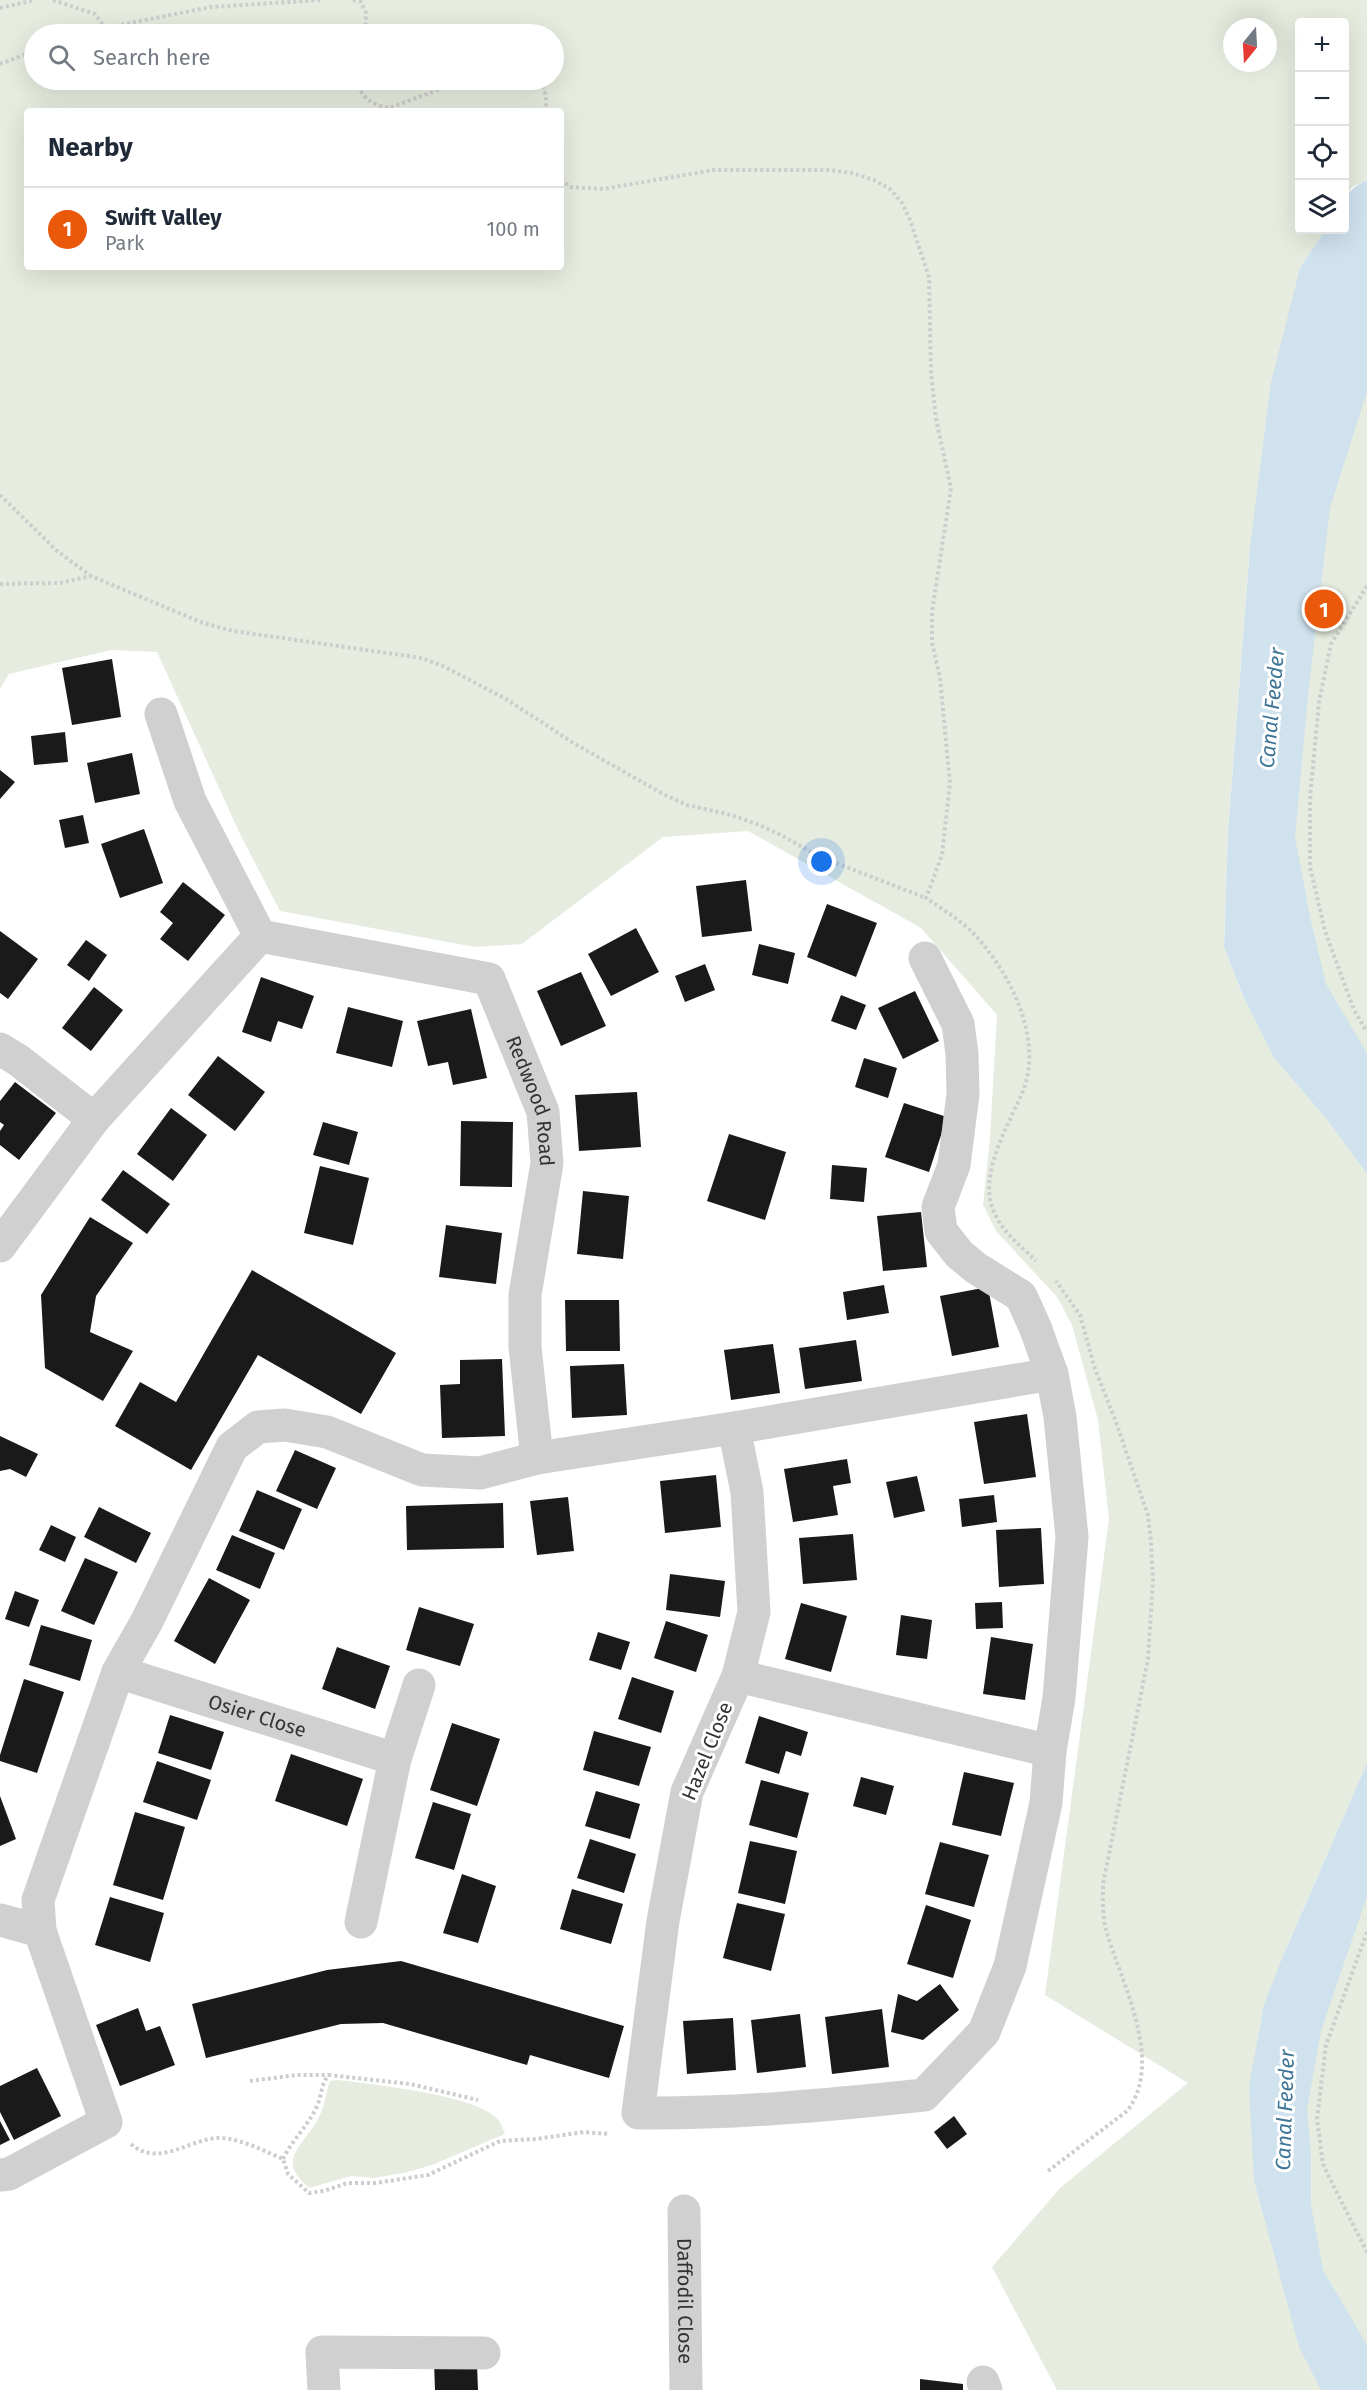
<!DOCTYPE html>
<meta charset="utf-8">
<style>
:root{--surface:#fff;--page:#f6f6f7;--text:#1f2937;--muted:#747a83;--line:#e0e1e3;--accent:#ea580c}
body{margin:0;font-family:"Fira Sans",sans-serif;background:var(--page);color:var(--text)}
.controls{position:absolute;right:18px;top:18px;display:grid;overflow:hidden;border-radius:6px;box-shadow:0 6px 24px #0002}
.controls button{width:54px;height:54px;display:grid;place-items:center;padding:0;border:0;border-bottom:2px solid var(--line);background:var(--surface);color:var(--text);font:30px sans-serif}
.compass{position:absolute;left:1223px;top:18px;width:54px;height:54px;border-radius:50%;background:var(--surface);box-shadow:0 6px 24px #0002;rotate:198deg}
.you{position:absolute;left:822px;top:862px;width:21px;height:21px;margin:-15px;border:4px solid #fff;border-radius:50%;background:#1a73e8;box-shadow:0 0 0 9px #1a73e833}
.badge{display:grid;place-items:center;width:39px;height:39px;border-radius:50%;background:var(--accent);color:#fff;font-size:20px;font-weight:700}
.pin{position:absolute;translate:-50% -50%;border:3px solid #fff;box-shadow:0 2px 6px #0006}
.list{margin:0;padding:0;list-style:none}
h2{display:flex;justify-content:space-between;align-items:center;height:78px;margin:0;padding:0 24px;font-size:26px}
h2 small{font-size:20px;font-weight:400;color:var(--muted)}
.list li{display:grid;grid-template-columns:39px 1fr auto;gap:18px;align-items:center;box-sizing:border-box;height:84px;padding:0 24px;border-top:2px solid var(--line)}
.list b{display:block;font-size:22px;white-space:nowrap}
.list p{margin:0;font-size:20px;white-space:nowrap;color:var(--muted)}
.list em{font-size:20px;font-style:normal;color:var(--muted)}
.icon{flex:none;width:33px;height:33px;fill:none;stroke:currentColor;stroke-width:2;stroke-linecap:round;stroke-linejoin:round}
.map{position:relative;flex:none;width:1367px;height:2390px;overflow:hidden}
.search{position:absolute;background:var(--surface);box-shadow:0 6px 24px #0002;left:24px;top:24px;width:540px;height:66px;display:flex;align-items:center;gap:15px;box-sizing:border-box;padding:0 21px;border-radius:33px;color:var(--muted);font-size:22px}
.panel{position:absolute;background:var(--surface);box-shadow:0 6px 24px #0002;left:24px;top:108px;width:540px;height:162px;border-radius:6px}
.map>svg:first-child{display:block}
</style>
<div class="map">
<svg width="1367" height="2390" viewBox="0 0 1367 2390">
<rect width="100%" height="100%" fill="#fff"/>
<path fill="#e6ecdf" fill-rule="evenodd" d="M 0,0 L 1367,0 L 1367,180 L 1352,187 L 1345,199 L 1344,22 L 1300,22 L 1300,230 L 1325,230 L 1300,268 L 1250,547 L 1228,831 L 1224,947 L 1243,996 L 1274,1058 L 1325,1117 L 1367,1174 L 1367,1763 L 1283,1956 L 1367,1827 L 1367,2390 L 1057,2390 L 992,2267 L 1060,2188 L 1188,2083 L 1045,1995 L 1109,1519 L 1098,1420 L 1072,1325 L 1057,1297 L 996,1231 L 983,1205 L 990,1138 L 997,1015 L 921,928 L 748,831 L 663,837 L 522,944 L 475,947 L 280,911 L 240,834 L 157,652 L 111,650 L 9,674 L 0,689 ZM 1232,27 L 1268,27 L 1268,63 L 1232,63 ZM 34,34 L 554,34 L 554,80 L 34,80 ZM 27,111 L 561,111 L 561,267 L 27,267 Z
M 1367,287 L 1367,1118 L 1261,831 Z
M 338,2080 C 369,2084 482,2095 499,2121 C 502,2125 503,2130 505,2134 L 432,2165 L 408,2172 L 374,2178 L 351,2176 L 309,2188 C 273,2159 307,2143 319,2117 C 326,2103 325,2094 330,2081 Z"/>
<path fill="#cfe2ee" d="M 1367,180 L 1367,391 L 1330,508 L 1308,696 L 1295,837 L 1310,917 L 1326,984 L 1367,1053 L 1367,1174 L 1325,1117 L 1274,1058 L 1243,996 L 1224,947 L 1228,831 L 1250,547 L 1271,382 L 1300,268 L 1325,230 L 1344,230 C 1344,202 1341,193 1367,180 Z
M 1367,1763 L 1367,1896 L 1321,2031 L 1307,2109 L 1311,2154 L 1311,2205 L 1323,2270 L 1367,2345 L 1367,2390 L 1321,2390 L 1299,2347 L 1254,2180 L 1249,2086 L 1264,2005 L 1283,1956 Z"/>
<path fill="#1a1a1a" d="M 112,659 L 121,717 L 72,725 L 62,668 Z
M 65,732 L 68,762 L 34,765 L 31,736 Z
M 132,753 L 140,794 L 95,803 L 87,763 Z
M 0,770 L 15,782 L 0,799 Z
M 83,815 L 89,843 L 65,848 L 59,820 Z
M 144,829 L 163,883 L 120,898 L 101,844 Z
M 746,880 L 752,931 L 702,937 L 696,886 Z
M 183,882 L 225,915 L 188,961 L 160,939 L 173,923 L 160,912 Z
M 827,904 L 877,923 L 856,977 L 807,957 Z
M 636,928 L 659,972 L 611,996 L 588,954 Z
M 0,931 L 38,959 L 8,999 L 0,993 Z
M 86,940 L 107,955 L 89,981 L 67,965 Z
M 759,944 L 795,953 L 788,984 L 752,975 Z
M 705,964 L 715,990 L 685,1002 L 675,976 Z
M 581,972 L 606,1026 L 561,1046 L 537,991 Z
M 261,977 L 314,996 L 302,1029 L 278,1021 L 271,1042 L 242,1032 Z
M 94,987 L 123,1010 L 91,1051 L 62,1028 Z
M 915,991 L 939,1041 L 903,1059 L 878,1008 Z
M 841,995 L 866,1005 L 856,1030 L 831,1021 Z
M 348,1007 L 403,1021 L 392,1067 L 336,1053 Z
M 471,1009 L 487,1078 L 453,1085 L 448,1062 L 428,1066 L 417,1021 Z
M 218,1056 L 265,1092 L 235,1131 L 188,1095 Z
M 864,1058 L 897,1068 L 888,1098 L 855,1087 Z
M 15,1082 L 56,1113 L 19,1160 L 0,1145 L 0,1131 L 4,1125 L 0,1122 L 0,1101 Z
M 637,1092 L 641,1147 L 579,1151 L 575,1095 Z
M 904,1103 L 947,1117 L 929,1172 L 885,1157 Z
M 171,1108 L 207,1135 L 173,1181 L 137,1154 Z
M 461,1121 L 513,1122 L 512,1187 L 460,1186 Z
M 323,1122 L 358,1132 L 349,1165 L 313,1155 Z
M 729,1134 L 786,1152 L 765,1220 L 707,1201 Z
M 832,1165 L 867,1168 L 864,1202 L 830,1199 Z
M 320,1166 L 369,1178 L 353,1245 L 304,1233 Z
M 123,1170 L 170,1204 L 147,1234 L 101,1200 Z
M 583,1191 L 629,1196 L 623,1259 L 577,1254 Z
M 921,1212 L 927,1267 L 883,1271 L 877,1216 Z
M 90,1217 L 133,1243 L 96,1296 L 90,1332 L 133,1351 L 103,1401 L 45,1368 L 41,1295 Z
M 446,1225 L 502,1233 L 496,1284 L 439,1277 Z
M 252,1270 L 396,1353 L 361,1414 L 258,1355 L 191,1470 L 115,1426 L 140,1382 L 176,1402 Z
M 884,1285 L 889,1313 L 847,1320 L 843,1292 Z
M 988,1287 L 999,1347 L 952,1356 L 940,1296 Z
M 565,1300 L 619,1300 L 620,1351 L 566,1351 Z
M 856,1340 L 862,1381 L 805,1389 L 799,1348 Z
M 773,1344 L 780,1393 L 731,1400 L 724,1350 Z
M 502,1359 L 505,1436 L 442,1438 L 440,1385 L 460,1384 L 460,1360 Z
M 624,1364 L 627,1415 L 572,1418 L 570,1366 Z
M 1027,1414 L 1036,1477 L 984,1484 L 974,1422 Z
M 0,1436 L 38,1454 L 26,1477 L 10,1469 L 0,1471 Z
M 295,1450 L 336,1468 L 317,1509 L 276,1491 Z
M 847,1459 L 851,1483 L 833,1486 L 838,1515 L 793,1522 L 784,1469 Z
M 716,1475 L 721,1527 L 665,1533 L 660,1481 Z
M 917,1476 L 925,1511 L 894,1518 L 886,1482 Z
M 257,1490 L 302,1509 L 284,1550 L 239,1531 Z
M 994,1495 L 997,1522 L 962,1527 L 959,1499 Z
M 568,1497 L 574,1551 L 537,1555 L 530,1501 Z
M 503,1503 L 504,1548 L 407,1550 L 406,1506 Z
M 99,1507 L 151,1533 L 136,1563 L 84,1537 Z
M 51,1525 L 76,1537 L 65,1562 L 39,1550 Z
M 1041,1528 L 1044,1584 L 999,1587 L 996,1530 Z
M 853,1534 L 857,1580 L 803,1584 L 799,1538 Z
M 232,1535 L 275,1553 L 260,1589 L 216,1570 Z
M 85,1558 L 118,1572 L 94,1625 L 61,1611 Z
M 670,1574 L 725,1581 L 720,1617 L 666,1610 Z
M 209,1578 L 250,1600 L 215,1664 L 174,1641 Z
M 15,1591 L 39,1600 L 29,1627 L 5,1619 Z
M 1002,1602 L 1003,1628 L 976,1629 L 975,1603 Z
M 801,1603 L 847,1616 L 831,1672 L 785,1659 Z
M 419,1607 L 474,1624 L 460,1666 L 406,1650 Z
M 901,1615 L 932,1620 L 927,1659 L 896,1655 Z
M 666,1621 L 708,1635 L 696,1672 L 654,1658 Z
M 41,1625 L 92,1640 L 80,1681 L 29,1665 Z
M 598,1632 L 630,1642 L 621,1670 L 589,1660 Z
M 991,1637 L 1033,1644 L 1025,1700 L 983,1694 Z
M 337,1647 L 390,1666 L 375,1709 L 322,1689 Z
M 632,1677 L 674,1691 L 661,1733 L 618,1719 Z
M 24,1679 L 64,1692 L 37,1773 L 0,1761 L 0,1755 Z
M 170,1715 L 224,1732 L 211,1770 L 158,1753 Z
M 759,1716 L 808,1732 L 801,1756 L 786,1751 L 779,1774 L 745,1763 Z
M 452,1723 L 500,1739 L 477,1806 L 430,1790 Z
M 594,1731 L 651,1747 L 639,1786 L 583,1770 Z
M 291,1754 L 363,1779 L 347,1826 L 275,1801 Z
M 157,1761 L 211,1780 L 197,1820 L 143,1802 Z
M 964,1772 L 1014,1783 L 1001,1836 L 952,1825 Z
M 861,1777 L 894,1786 L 886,1815 L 853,1806 Z
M 761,1780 L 809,1793 L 797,1838 L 749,1825 Z
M 596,1791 L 640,1804 L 630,1839 L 585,1826 Z
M 0,1796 L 16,1839 L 0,1846 Z
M 433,1802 L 471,1814 L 454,1870 L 415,1858 Z
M 135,1812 L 185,1827 L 163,1900 L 113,1885 Z
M 590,1839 L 636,1854 L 624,1893 L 577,1878 Z
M 750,1841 L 797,1851 L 785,1904 L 738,1893 Z
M 940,1842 L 989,1855 L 974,1907 L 925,1894 Z
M 462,1874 L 496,1886 L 478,1943 L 443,1933 Z
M 572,1889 L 623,1904 L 611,1944 L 560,1929 Z
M 110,1897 L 164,1913 L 150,1962 L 95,1945 Z
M 737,1903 L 785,1914 L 771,1971 L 723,1958 Z
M 926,1905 L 971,1920 L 953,1978 L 907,1964 Z
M 401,1961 L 624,2026 L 609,2078 L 530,2055 L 527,2065 L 383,2023 L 341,2024 L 206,2058 L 192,2004 L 327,1970 Z
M 940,1984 L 959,2010 L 923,2040 L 891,2032 L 898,1994 L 917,2001 Z
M 138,2008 L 146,2031 L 160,2026 L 175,2065 L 120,2086 L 96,2025 Z
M 882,2009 L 889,2067 L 832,2074 L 825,2017 Z
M 800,2014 L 806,2067 L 757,2073 L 751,2020 Z
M 733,2018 L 736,2070 L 687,2074 L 683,2021 Z
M 37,2068 L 61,2116 L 14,2140 L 0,2112 L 0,2086 Z
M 954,2116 L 967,2134 L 947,2149 L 934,2132 Z
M 0,2121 L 10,2140 L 0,2145 Z
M 434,2362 L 477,2364 L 478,2390 L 435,2390 Z
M 920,2379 L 963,2384 L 963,2390 L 920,2390 Z"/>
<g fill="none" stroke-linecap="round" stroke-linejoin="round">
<path stroke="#cdcdcd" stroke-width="4" stroke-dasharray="3 3" stroke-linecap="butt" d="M 53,0 L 95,14 L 105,28 L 211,7 L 320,0
M 353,0 L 361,2 L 366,13 L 365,34
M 0,8 L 35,0
M 81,34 L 105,28
M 0,64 L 34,51
M 356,80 C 362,98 370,104 389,108 L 465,80
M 541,80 L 546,96 L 546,111
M 561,179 L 570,187 L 603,189 L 713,170 L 830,170 L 852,173 L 874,180 L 890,189 L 902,203 L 910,220 L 929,277 L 931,373 L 936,419 L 951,488 L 932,612 L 932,643 L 940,678 L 950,783 L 942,855 L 926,898 C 941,908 957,918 970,930 C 1009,969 1044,1038 1023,1091 C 1009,1124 982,1167 991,1204 C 998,1229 1019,1244 1036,1261
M 0,495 L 57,551 L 91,576
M 0,584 L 60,583 L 91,576 L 203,623 L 233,631 L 422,658 L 445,667 L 506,699 L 575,744 L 665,795 L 687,805 L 731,815 L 757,824 L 783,836 L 818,856 L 926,898
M 1367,586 L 1331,644 L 1319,702 L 1310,799 L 1310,867 L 1325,931 L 1354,1010 L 1367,1032
M 1367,1932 L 1326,2045 L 1317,2119 L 1323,2164 L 1328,2175 L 1367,2252
M 250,2081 L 297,2075 L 329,2075
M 131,2144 C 159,2169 191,2137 221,2138 C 242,2139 264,2151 283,2159 L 288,2174 L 309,2193 L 324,2191 L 347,2183 L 375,2183 L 428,2175 L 500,2141 L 536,2139 L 584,2132 L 609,2134
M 283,2159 C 292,2140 308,2126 317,2106 C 322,2095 321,2083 329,2075 L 410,2084 L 478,2100
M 1048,2171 L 1127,2111 C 1165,2062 1121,1982 1106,1930 C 1102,1915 1103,1899 1103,1884 L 1148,1659 L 1153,1579 L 1151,1543 L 1148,1515 L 1116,1422 L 1095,1369 L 1080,1315 L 1056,1281"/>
<g stroke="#d0d0d0" stroke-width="33">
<path id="s1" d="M 260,936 L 489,979 L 543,1112 L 547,1163 L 525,1295 L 525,1347 L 537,1458"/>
<path d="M 0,1049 L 18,1060 L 94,1119"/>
<path d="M 0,1246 L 94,1119 L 260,936 L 190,801 L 161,714"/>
<path d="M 734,1428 L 747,1492 L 754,1612 L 738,1676 L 687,1792 L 663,1921 L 638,2113 C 734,2114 829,2105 924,2095 L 984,2032 L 1010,1966 L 1046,1803 L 1050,1751 L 1059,1698 L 1072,1537 L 1060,1417 L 1052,1374 L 1035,1327 L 1021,1296 L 976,1268 L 959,1254 L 941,1231 L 938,1207 L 954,1165 L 963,1094 L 962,1054 L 958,1024 L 925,958"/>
<path id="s2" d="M 118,1672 L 395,1759"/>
<path d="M 738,1676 L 1050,1751"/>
<path d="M 0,1920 L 40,1931 L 106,2122 L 9,2174 L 0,2175"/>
<path d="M 361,1922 L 395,1759 L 419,1685"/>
<path d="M 40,1931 L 38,1900 L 118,1672 L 147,1621 L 232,1447 L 258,1427 L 285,1425 L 327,1432 L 422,1470 L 480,1473 L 537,1458 L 734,1428 L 1052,1374"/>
<path id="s3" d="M 684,2211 L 686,2390"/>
<path d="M 983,2382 L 986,2390"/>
<path d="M 324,2390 L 322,2352 L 484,2353"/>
</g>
</g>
<g text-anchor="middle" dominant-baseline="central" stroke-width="6" stroke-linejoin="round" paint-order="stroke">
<g font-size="20" fill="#333" stroke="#fff">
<text stroke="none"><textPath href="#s1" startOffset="363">Redwood Road</textPath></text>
<text stroke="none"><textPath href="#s2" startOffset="146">Osier Close</textPath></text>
<text transform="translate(707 1751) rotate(-68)">Hazel Close</text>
<text stroke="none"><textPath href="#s3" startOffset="90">Daffodil Close</textPath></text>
</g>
<g font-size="21" font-style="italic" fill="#3f7597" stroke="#fff">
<text transform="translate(1272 708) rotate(-85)">Canal Feeder</text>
<text transform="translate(1285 2110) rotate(-88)">Canal Feeder</text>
</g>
</g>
</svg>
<div class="controls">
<button>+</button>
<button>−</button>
<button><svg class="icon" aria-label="locate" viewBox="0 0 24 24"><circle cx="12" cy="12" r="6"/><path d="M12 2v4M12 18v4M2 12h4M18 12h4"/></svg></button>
<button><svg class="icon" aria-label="layers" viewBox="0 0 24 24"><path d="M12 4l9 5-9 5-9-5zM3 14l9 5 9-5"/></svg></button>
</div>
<svg class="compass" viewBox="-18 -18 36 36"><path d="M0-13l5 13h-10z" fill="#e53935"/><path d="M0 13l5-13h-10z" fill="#747a83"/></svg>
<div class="you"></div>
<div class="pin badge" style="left:1324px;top:609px">1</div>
<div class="search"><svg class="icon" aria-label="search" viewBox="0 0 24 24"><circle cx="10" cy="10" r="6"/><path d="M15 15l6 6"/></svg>Search here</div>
<section class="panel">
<h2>Nearby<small></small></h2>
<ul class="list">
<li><span class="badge">1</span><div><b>Swift Valley</b><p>Park</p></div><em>100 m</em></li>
</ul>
</section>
</div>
